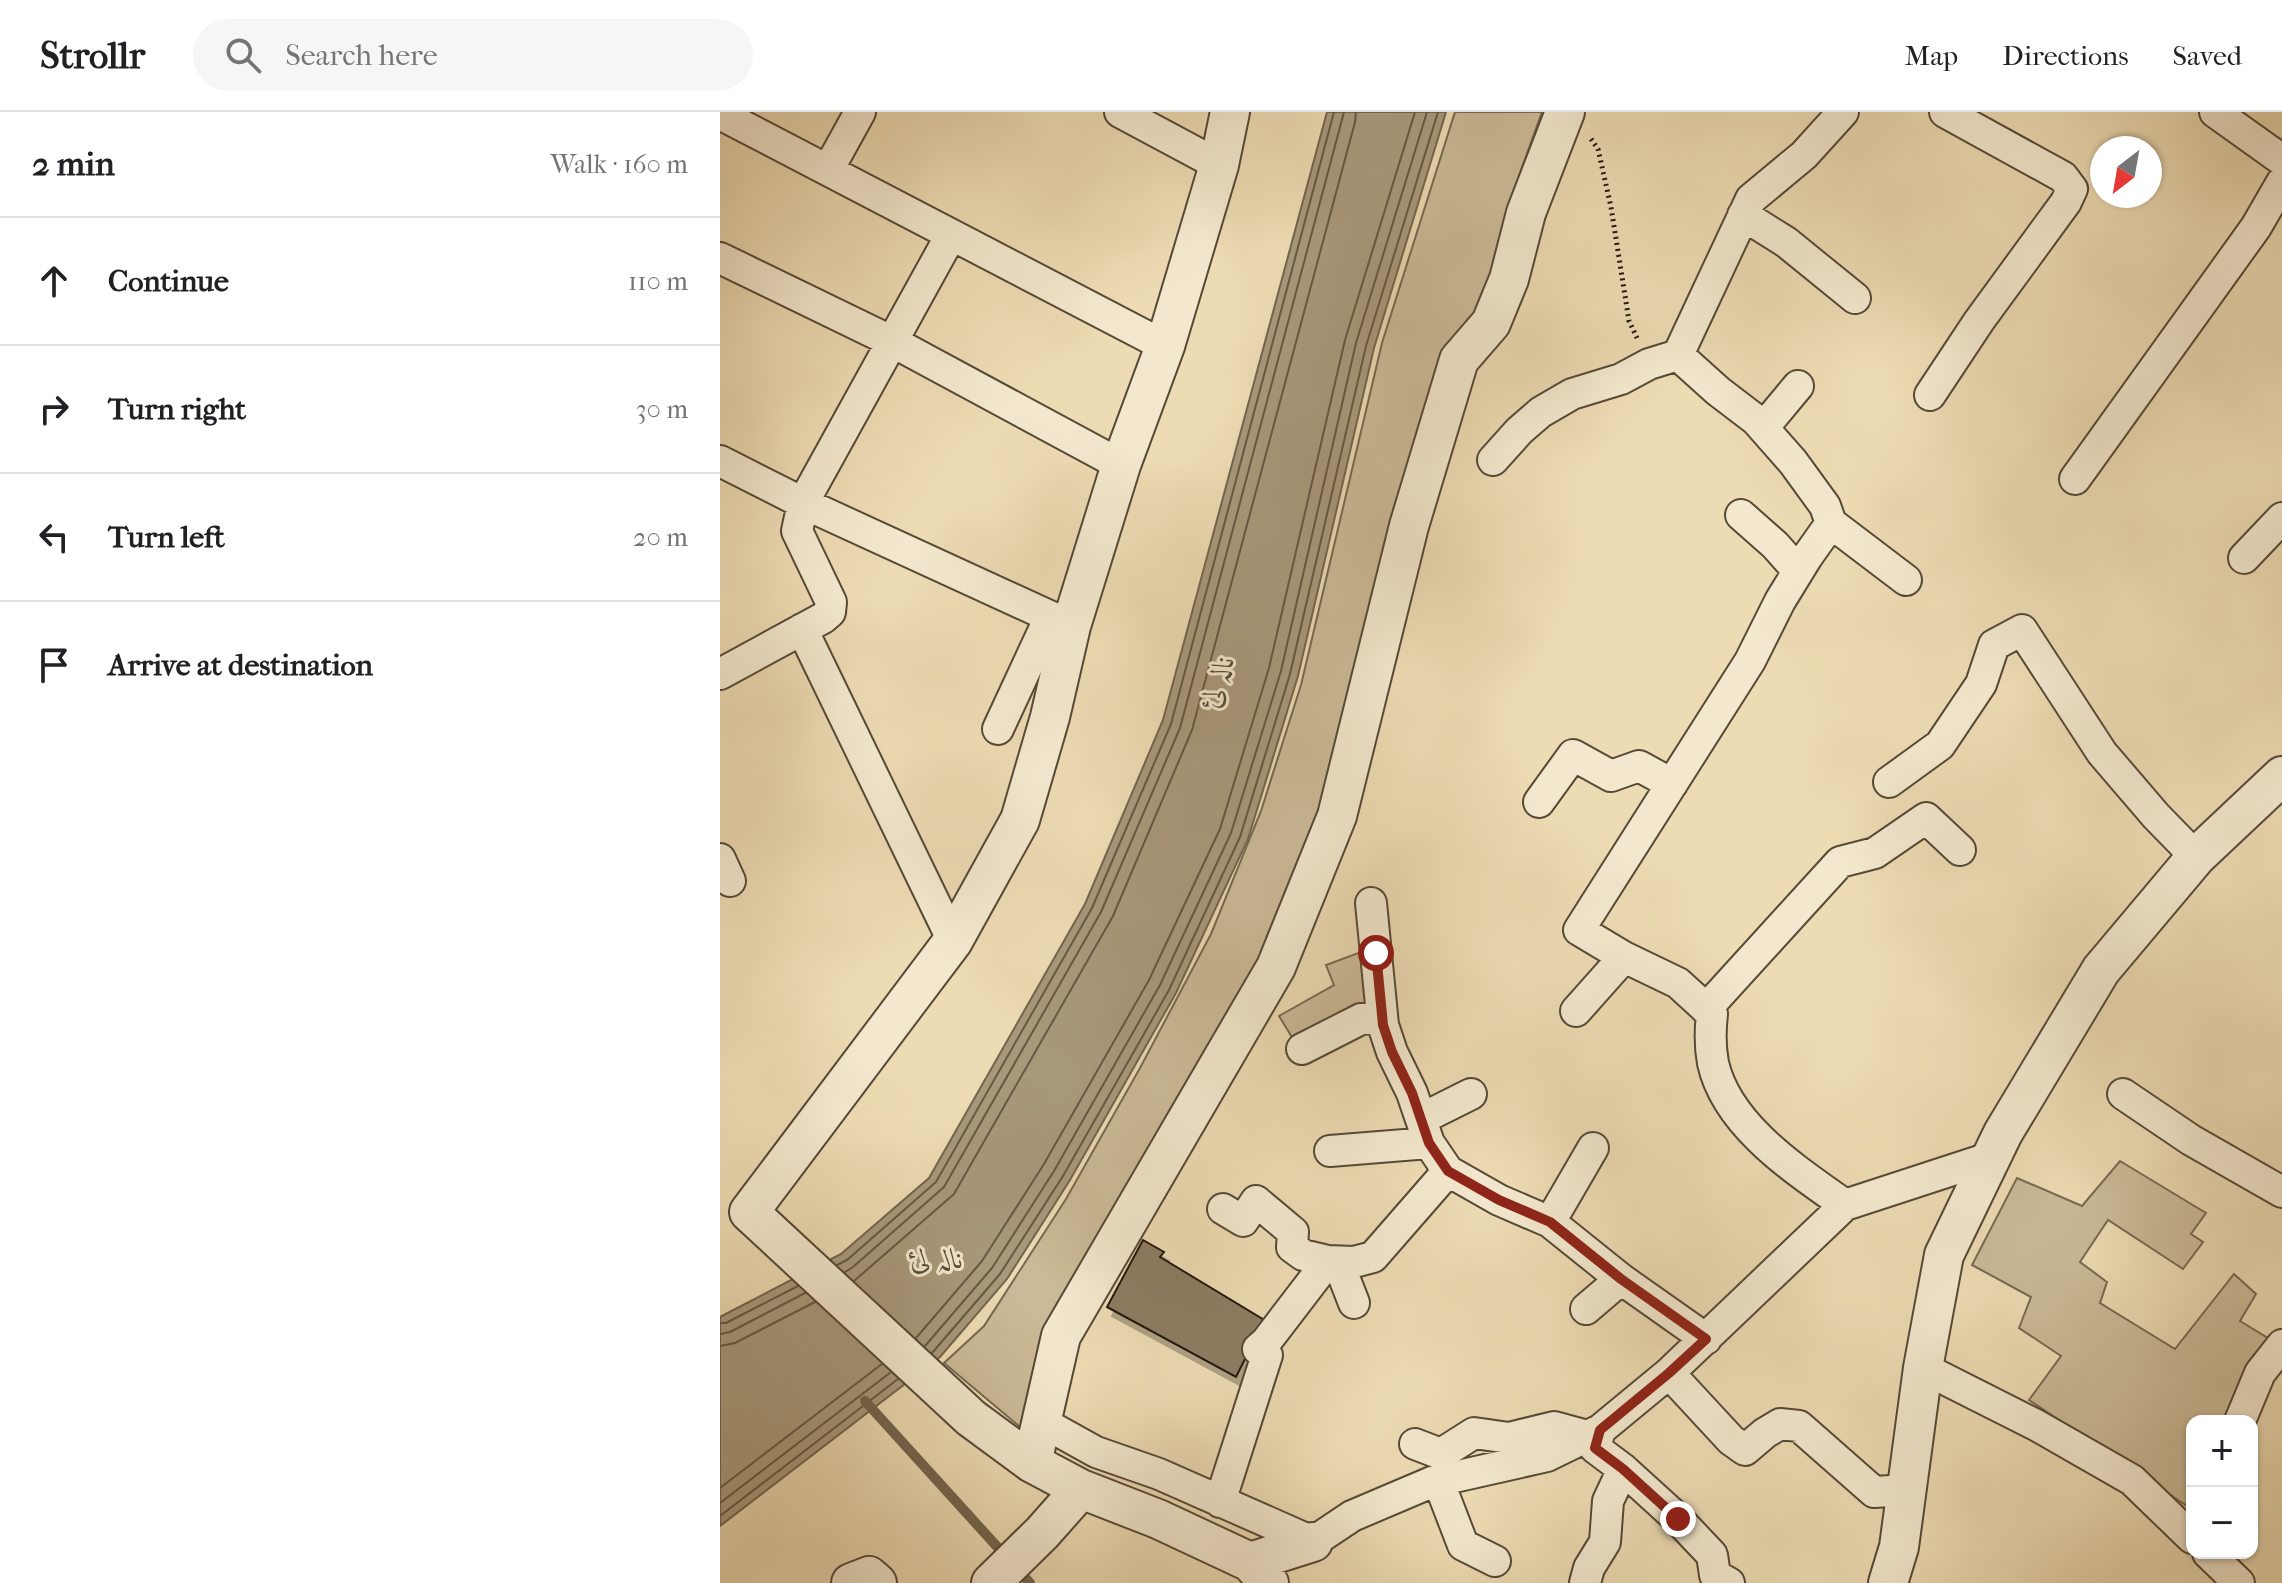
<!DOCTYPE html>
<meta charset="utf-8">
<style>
:root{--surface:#fff;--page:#f6f6f6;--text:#202124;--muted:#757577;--line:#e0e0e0}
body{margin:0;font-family:"IM FELL French Canon",Amiri,serif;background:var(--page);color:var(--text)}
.controls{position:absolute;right:24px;bottom:24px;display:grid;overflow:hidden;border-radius:16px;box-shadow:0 2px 6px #0004}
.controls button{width:72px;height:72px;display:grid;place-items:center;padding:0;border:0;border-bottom:2px solid var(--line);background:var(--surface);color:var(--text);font:40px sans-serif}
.compass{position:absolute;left:1370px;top:24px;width:72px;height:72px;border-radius:50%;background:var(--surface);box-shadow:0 2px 6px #0004;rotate:211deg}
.stop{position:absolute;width:24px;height:24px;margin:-18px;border:6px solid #8f2418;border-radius:50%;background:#fff}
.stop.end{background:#8f2418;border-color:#fff;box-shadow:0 2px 8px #0008}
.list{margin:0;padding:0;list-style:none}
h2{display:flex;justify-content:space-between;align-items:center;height:104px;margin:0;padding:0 32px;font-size:34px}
h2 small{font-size:26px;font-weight:400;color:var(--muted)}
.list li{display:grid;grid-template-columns:52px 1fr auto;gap:24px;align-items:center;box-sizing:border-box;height:128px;padding:0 32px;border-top:2px solid var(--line)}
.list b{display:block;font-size:30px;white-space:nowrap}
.list em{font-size:26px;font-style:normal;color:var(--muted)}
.icon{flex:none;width:44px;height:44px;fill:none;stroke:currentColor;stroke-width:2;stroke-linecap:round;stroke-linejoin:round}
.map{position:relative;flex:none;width:1562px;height:1471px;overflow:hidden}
header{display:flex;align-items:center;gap:48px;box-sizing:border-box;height:112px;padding:0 40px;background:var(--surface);border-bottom:2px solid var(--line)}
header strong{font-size:38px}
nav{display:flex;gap:44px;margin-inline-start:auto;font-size:28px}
.search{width:560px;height:72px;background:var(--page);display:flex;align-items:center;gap:20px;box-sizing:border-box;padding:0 28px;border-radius:44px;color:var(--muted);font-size:30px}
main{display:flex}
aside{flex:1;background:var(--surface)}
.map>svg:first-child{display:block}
</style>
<header>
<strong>Strollr</strong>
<div class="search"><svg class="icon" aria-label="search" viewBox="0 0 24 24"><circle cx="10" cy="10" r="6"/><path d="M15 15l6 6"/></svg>Search here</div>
<nav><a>Map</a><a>Directions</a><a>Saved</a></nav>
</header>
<main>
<aside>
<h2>2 min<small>Walk · 160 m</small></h2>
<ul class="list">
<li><svg class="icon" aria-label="ahead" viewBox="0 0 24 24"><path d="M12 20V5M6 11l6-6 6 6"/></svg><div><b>Continue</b></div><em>110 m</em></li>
<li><svg class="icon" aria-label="right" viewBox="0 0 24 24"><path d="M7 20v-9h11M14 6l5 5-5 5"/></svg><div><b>Turn right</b></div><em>30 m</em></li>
<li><svg class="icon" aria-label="left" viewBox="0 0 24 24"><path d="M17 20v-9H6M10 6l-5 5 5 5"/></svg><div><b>Turn left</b></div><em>20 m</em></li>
<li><svg class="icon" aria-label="arrive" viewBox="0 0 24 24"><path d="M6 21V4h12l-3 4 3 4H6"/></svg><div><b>Arrive at destination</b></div></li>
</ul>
</aside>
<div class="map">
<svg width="1562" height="1471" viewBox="0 0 1562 1471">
<defs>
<filter id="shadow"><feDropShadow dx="5" dy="9" stdDeviation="0" flood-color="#0004"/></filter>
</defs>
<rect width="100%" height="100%" fill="#eddbb3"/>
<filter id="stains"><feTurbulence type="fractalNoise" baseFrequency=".0025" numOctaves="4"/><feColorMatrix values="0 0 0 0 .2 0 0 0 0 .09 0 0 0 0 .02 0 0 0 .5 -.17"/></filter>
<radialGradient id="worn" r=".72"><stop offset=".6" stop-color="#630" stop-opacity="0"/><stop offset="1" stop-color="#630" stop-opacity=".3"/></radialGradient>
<path fill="#cbba97" stroke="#776952" stroke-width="2" d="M 735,0 L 822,0 L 785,103 L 786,136 L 626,627 L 552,841 L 319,1270 L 300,1315 L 224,1251 L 264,1214 L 346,1087 L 420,956 L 491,822 L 541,699 L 581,573 L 662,231 Z
M 649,837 L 658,896 L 578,935 L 559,904 L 614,873 L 606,853 Z
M 1400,1049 L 1486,1101 L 1471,1122 L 1483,1130 L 1463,1157 L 1388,1108 L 1360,1150 L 1387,1170 L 1380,1191 L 1455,1237 L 1514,1162 L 1536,1182 L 1520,1209 L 1561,1234 L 1519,1309 L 1472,1309 L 1472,1392 L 1470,1396 L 1309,1288 L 1341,1244 L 1299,1216 L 1311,1185 L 1252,1153 L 1297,1066 L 1362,1094 Z"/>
<path fill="#a8997b" stroke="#73654f" stroke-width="2" d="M 607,0 L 726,0 L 654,236 L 578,564 L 528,727 L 456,881 L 350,1068 L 287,1167 L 220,1245 L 0,1414 L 0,1205 L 121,1142 L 209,1066 L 365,792 L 443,608 Z"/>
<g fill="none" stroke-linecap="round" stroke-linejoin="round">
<path stroke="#665844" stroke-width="2" d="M 117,1153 L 127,1148 L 216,1070 L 372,796 L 451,612 L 614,0
M 125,1160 L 133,1155 L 224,1075 L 381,800 L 460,616 L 624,0
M 134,1169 L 234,1082 L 393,804 L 472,618 L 635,10 L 636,0
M 0,1211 L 6,1211 L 78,1174
M 0,1222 L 10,1220 L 85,1181
M 196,1226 L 262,1149 L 324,1052 L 429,868 L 500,717 L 549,556 L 625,228 L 695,0
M 0,1234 L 15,1231 L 95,1190
M 205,1234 L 272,1156 L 334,1059 L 440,873 L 511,721 L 561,559 L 636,231 L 707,0
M 212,1241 L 280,1162 L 343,1064 L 449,878 L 520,725 L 570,562 L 646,234 L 718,0
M 0,1376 L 162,1252
M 0,1391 L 171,1260
M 0,1404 L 178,1267"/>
<path stroke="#73654f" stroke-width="10" d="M 145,1289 L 310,1471"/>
</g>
<path fill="#8c7d64" stroke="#23180e" stroke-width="2" filter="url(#shadow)" d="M 423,1128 L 444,1140 L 440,1145 L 551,1212 L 535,1227 L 516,1265 L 387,1195 Z"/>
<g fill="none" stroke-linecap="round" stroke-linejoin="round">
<g stroke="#564937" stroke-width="34">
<path id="minor" d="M 400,0 L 499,53
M 1495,0 L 1562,48
M 0,2 L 445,234
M 108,58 L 140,0
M 1023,103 L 1066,130 L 1135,186
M 0,146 L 173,230 L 401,353
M 958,243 L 998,279 L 1036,308 L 1073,350 L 1105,394 L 1111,411 L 1087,445 L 1060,489 L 1030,549 L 859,818 L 904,845 L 958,871 L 992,902 C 990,919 990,935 993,951 C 1007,1014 1076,1058 1125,1093
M 1210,283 L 1259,209 L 1346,90 L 1352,77 L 1343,65 L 1225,0
M 1043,316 L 1078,274
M 773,348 L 799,319 L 821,300 L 852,282 L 901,267 L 929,252 L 958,243 L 1031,87 L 1084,43 L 1123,0
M 0,349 L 83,391 L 351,514
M 1355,367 L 1536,115 L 1562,70
M 1021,403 L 1055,433 L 1078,459
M 1111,411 L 1186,468
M 1524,446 L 1562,406
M 82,517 L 233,829
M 0,562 L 103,506 L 110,500 L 111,490 L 77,419 L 83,391 L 231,123
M 278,617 L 330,505
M 1169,670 L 1220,633 L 1261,572 L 1274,533 L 1302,518 L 1382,641 L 1436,704 L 1476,745
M 819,690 L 853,643 L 891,664 L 919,654 L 952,672
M 0,747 L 10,769
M 651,791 L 663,913 L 672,940 L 692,981 L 709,1031 L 728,1059 L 779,1088 L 830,1110 L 901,1167 L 986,1227
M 986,897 L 1120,750 L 1155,741 L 1206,706 L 1240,738
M 856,899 L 904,845
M 582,937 L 641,907 L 662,905
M 1403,982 L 1471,1028 L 1562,1080
M 701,1007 L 751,982
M 610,1039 L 709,1031
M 503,1097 L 523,1109 L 536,1089 L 573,1120 L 572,1135 L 583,1143 L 608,1149
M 830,1110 L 873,1036
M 618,1150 L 634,1191
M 866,1197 L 901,1167
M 1203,1256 L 1316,1313 L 1412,1368 L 1472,1426
M 949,1261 L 1011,1328 L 1025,1338 L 1045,1321 L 1060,1312 L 1079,1314 L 1154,1380 L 1171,1379 L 1186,1383
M 1520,1309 L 1540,1261 L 1562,1233
M 322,1310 L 376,1340 L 439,1362 L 593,1430 L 632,1404 L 712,1370 L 827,1344 L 880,1318 L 949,1261 L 1125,1093 L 1272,1045
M 880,1318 L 875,1336 L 903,1357 L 958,1407 L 992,1443 L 995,1463 L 1009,1471
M 695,1332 L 721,1342 L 754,1321 L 789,1326 L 834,1315 L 867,1324
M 718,1368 L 743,1433 L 775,1449
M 500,1390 L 547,1243 L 538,1237 L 546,1230 L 608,1149 L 634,1150 L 653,1145 L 728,1059
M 1488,1441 L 1519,1471
M 865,1471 L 869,1456 L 885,1430 L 888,1389 L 903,1357"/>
</g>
<g stroke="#564937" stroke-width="42">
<path id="tertiary" d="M 29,1100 L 233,829 L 300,708 L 330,605 L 351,514 L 401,353 L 445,234 L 499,53 L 510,0
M 29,1100 L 251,1306 L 312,1351 L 361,1377 L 438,1407 L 530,1450 L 549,1471
M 312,1351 L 341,1224 L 556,855 L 617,704 L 689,414 L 739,248 L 771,211 L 789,167 L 806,101 L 845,0
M 530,1450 L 593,1430
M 131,1471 L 149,1464 L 157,1471
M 271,1471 L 322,1421 L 361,1377
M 1168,1471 L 1179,1435 L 1203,1256 L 1224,1143 L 1283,1021 L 1381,858 L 1476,745 L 1562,664"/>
</g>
<path stroke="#23180e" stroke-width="5" stroke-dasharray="2 4" stroke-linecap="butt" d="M 871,27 L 878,37 L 891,95 L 909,209 L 917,226"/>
<use href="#minor" stroke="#f3e8ce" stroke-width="30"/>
<use href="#tertiary" stroke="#f3e8ce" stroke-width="38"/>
</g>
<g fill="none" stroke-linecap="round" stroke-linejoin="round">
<path stroke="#8f2418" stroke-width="10" d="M 656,841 L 663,913 L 672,940 L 692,981 L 709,1031 L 728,1059 L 779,1088 L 830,1110 L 901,1167 L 986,1227 L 949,1261 L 880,1318 L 875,1336 L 903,1357 L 958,1407"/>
</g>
<g text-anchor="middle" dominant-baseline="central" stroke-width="6" stroke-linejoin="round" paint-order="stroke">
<g font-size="28" font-style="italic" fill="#584c3a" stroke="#f3e8ce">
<text transform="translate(497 569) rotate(-71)">نالہ لئ</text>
<text x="217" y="1146">نالہ لئ</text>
</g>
</g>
<rect width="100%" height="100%" filter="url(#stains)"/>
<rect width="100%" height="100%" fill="url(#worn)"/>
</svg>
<div class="controls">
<button>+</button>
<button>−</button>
</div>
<svg class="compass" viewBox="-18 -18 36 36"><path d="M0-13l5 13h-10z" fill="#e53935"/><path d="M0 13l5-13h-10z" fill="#757577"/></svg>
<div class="stop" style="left:656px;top:841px"></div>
<div class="stop end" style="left:958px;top:1407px"></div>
</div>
</main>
